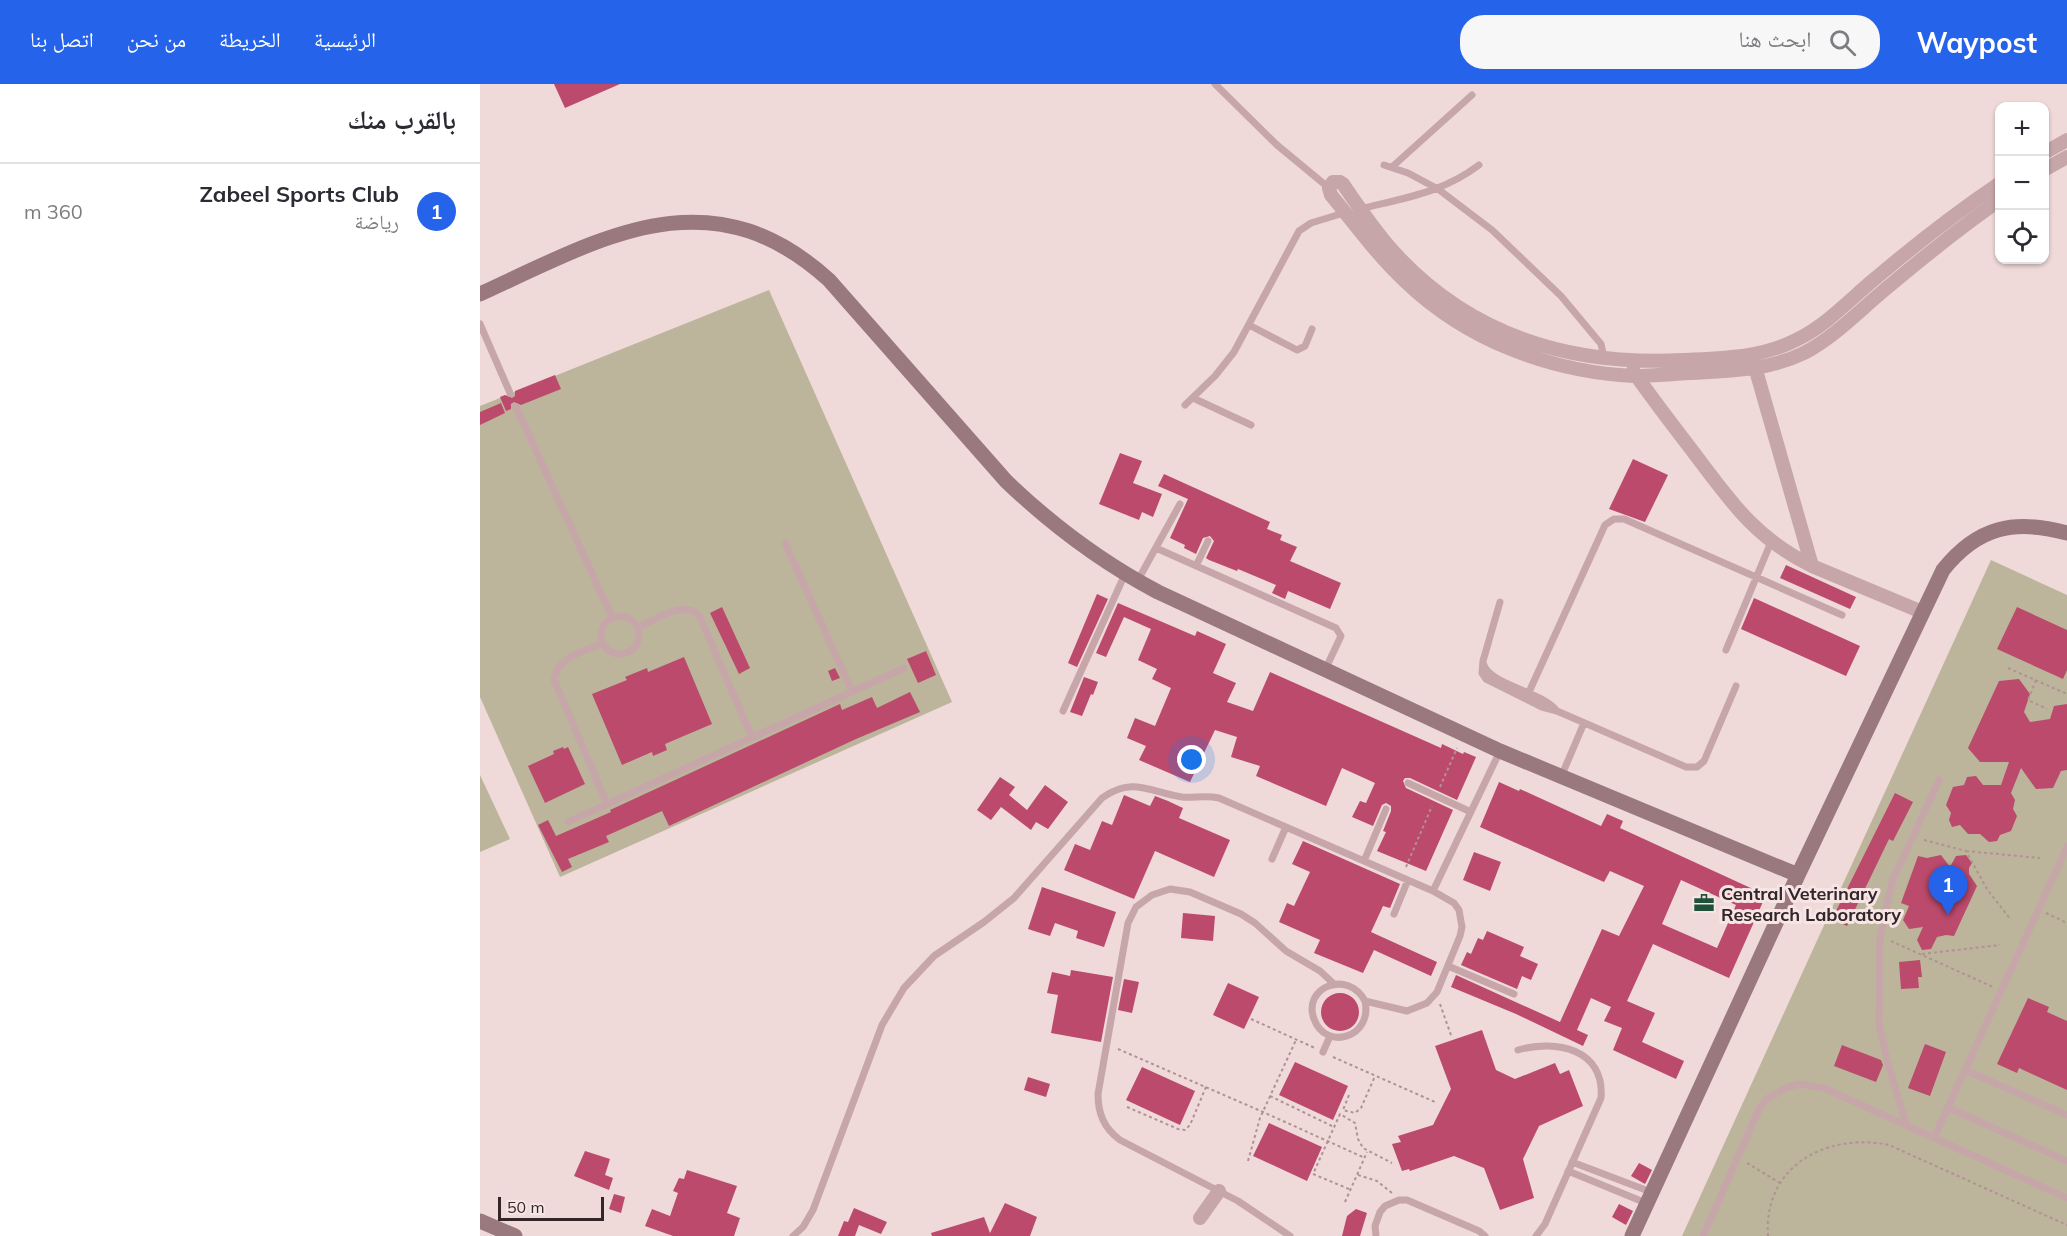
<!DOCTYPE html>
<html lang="ar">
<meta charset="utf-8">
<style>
:root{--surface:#fff;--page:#f7f7f7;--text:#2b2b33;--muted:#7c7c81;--line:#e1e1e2;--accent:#2563eb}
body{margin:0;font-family:Mulish,"Noto Naskh Arabic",sans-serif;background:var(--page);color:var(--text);direction:rtl}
.controls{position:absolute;right:18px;top:18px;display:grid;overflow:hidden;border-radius:12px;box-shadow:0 2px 4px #0004}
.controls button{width:54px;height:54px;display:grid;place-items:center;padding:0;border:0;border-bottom:2px solid var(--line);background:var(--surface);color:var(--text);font:30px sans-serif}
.scale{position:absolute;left:18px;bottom:15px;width:106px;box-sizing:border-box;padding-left:6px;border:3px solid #322629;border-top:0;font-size:16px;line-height:21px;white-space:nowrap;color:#322629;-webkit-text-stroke:4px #f7e5e5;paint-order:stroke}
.you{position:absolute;left:712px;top:676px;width:21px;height:21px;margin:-15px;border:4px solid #fff;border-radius:50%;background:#1a73e8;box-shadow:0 0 0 9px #1a73e833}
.badge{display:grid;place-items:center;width:39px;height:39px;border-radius:50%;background:var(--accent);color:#fff;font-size:20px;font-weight:700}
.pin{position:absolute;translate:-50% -50px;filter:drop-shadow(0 2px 3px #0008)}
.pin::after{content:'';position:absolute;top:32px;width:21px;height:18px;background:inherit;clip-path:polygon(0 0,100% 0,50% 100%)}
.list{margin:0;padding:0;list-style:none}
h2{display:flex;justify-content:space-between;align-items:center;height:78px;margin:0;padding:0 24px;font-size:26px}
h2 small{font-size:20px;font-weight:400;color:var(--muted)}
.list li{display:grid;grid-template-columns:39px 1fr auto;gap:18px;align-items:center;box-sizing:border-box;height:96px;padding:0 24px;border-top:2px solid var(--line)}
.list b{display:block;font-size:22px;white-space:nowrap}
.list p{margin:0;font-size:20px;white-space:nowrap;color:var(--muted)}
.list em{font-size:20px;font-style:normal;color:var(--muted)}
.icon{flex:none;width:33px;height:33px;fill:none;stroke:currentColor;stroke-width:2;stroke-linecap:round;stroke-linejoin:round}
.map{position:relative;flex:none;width:1587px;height:1152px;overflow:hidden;direction:ltr}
header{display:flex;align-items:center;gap:36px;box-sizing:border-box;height:84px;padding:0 30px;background:var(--accent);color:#fff}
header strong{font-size:28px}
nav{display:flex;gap:33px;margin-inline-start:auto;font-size:21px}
.search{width:420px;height:54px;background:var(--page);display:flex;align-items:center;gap:15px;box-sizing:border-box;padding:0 21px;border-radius:24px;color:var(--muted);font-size:22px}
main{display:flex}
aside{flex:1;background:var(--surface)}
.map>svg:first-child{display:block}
</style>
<header>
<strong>Waypost</strong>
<div class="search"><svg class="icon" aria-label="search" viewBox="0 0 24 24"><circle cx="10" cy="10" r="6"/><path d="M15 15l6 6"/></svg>ابحث هنا</div>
<nav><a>الرئيسية</a><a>الخريطة</a><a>من نحن</a><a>اتصل بنا</a></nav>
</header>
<main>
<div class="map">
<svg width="1587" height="1152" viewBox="0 0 1587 1152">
<rect width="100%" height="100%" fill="#efd9d9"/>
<path fill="#bcb59b" d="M 289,206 L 472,618 L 80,793 L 0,613 L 0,322 Z
M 1511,476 L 1587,511 L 1587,1152 L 1202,1152 Z
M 0,691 L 30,755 L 0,768 Z"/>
<path fill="#bc4a6c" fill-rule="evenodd" d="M 74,0 L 140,0 L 85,24 Z
M 75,291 L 81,305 L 41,321 L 34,318 L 31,320 L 31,325 L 26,327 L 20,313 L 25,311 L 32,314 L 35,312 L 35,307 Z
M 21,319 L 25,329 L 0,341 L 0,328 Z
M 640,369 L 662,377 L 653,399 L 682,410 L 673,433 L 662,428 L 659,436 L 619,420 Z
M 1153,375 L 1188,391 L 1165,438 L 1129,425 Z
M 684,390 L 790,438 L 787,445 L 802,451 L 800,456 L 817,463 L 810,477 L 861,499 L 850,525 L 808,507 L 805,515 L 792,509 L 796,501 L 758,485 L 757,487 L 729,476 L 726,474 L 734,457 L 730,452 L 723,454 L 716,470 L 704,464 L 705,461 L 690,454 L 708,415 L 678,402 Z
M 1306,481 L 1376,513 L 1370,525 L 1300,494 Z
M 617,510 L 628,515 L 597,583 L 588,579 Z
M 1274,514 L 1380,562 L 1366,592 L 1261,545 Z
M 638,519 L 715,552 L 717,547 L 746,560 L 733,589 L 756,599 L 747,618 L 773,627 L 790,588 L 961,664 L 962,660 L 983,670 L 984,668 L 996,673 L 977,716 L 930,694 L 925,694 L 923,697 L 926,704 L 973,726 L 946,787 L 897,767 L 906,748 L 903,747 L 911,727 L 911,722 L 906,719 L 902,721 L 893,742 L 872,733 L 880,717 L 886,719 L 895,699 L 862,684 L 846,722 L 776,692 L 780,682 L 751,673 L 757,653 L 735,646 L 710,698 L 659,676 L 666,662 L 647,654 L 655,634 L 675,642 L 691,604 L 672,595 L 677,585 L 658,576 L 671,545 L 644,533 L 626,573 L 616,569 Z
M 242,523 L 270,584 L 259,590 L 230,529 Z
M 1537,523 L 1587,546 L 1587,586 L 1583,595 L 1517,565 Z
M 446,567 L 456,591 L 438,599 L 427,575 Z
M 204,573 L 232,640 L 185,660 L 187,666 L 173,672 L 172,668 L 142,681 L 112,610 L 147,596 L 145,593 L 167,584 L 168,588 Z
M 355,584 L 360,594 L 352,597 L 348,587 Z
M 604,593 L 618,598 L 613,611 L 611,610 L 602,632 L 590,628 Z
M 1539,595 L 1550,610 L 1544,628 L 1550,638 L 1570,635 L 1574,622 L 1587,620 L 1587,686 L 1581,687 L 1573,704 L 1556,705 L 1541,684 L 1531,709 L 1535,716 L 1533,725 L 1537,732 L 1531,747 L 1520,751 L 1517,757 L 1509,758 L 1500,750 L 1488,750 L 1480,741 L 1472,743 L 1469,736 L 1471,729 L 1466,721 L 1473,703 L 1484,701 L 1487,693 L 1496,692 L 1503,701 L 1521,701 L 1529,678 L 1500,678 L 1488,664 L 1519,597 Z
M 430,608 L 440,628 L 376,655 L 189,742 L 182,727 L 126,752 L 129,758 L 88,775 L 92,783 L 82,788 L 58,741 L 68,736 L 76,752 L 131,728 L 130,726 L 360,620 L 362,626 L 392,613 L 397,624 Z
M 83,663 L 84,665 L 88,663 L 105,700 L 65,719 L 48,682 L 74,670 L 73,667 Z
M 520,693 L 535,703 L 529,711 L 547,726 L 565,701 L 588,718 L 568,745 L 556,738 L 551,746 L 521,723 L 511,736 L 497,726 Z
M 1019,698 L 1039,707 L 1040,705 L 1121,742 L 1127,730 L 1143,737 L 1140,744 L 1286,811 L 1249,894 L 1173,860 L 1147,917 L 1175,929 L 1162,958 L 1204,977 L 1196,995 L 1133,966 L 1142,944 L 1124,937 L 1131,923 L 1111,914 L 1097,946 L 1108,951 L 1103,962 L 1036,930 L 971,903 L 976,891 L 1080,938 L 1122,845 L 1139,852 L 1164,802 L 1130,787 L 1124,798 L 1000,743 ZM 1201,796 L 1256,821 L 1237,864 L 1182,840 Z
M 1415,709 L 1433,718 L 1413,757 L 1409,755 L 1367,842 L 1352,835 Z
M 644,711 L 670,722 L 675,712 L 688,717 L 703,724 L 699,734 L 750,756 L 734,793 L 675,767 L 654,815 L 584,786 L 595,760 L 610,766 L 622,737 L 632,741 Z
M 823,757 L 920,800 L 910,824 L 903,822 L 891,848 L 957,878 L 951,892 L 894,866 L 883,889 L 834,869 L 840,856 L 799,838 L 807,819 L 814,822 L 830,788 L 812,780 Z
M 994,768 L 1021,778 L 1010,807 L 983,796 Z
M 1461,771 L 1470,783 L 1476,772 L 1486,771 L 1492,779 L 1489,784 L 1489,790 L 1497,802 L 1474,852 L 1466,851 L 1457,853 L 1451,865 L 1442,866 L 1437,856 L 1443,843 L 1429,845 L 1423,836 L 1429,822 L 1421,819 L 1438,772 L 1447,774 Z
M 562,803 L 636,828 L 624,863 L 596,854 L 598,847 L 575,839 L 570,852 L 548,845 Z
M 703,829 L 735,832 L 733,857 L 701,854 Z
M 1007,847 L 1044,863 L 1040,872 L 1058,880 L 1051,896 L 1042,892 L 1037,905 L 981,881 L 987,868 L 991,870 L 998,854 L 1003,856 Z
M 1440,876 L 1442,893 L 1438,893 L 1439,904 L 1421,905 L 1419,878 Z
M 591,886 L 633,893 L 621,958 L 571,949 L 578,911 L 567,909 L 572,888 L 590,892 Z
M 644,895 L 659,898 L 652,929 L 638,926 Z
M 748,899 L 779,913 L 764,945 L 733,931 Z
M841 928a19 19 0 1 1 38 0a19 19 0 1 1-38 0Z
M 1548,914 L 1569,923 L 1567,928 L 1587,937 L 1587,1006 L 1539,984 L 1537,989 L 1517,980 Z
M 1002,946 L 1016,986 L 1035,995 L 1075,979 L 1080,990 L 1089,986 L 1103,1022 L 1059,1042 L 1043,1075 L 1054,1114 L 1020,1126 L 1004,1084 L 974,1072 L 930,1087 L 929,1085 L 922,1087 L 912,1060 L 921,1058 L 918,1052 L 953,1041 L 971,1005 L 955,962 Z
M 1445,960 L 1466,968 L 1450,1012 L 1428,1004 Z
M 1362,961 L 1401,976 L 1403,981 L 1396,998 L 1354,982 Z
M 815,978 L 868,1002 L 853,1036 L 799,1011 Z
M 662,983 L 715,1007 L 700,1041 L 646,1016 Z
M 548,993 L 570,1000 L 566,1013 L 544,1006 Z
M 789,1039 L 842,1063 L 827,1097 L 773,1072 Z
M 105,1067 L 130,1075 L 125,1091 L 133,1094 L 129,1106 L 94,1092 Z
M 1159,1079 L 1172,1086 L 1165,1100 L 1151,1092 Z
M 207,1086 L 257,1102 L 247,1129 L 260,1134 L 254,1152 L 193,1152 L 165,1142 L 172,1125 L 190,1132 L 198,1109 L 193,1107 L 199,1094 L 204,1095 Z
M 134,1110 L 145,1113 L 141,1129 L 129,1125 Z
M 525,1119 L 557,1133 L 550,1152 L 452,1152 L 451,1149 L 504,1133 L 510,1149 Z
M 1139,1120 L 1153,1127 L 1146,1141 L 1132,1133 Z
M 374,1124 L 407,1138 L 401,1150 L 379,1141 L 375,1152 L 358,1152 L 364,1137 L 368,1138 Z
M 876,1125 L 887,1129 L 880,1152 L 862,1152 L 867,1132 Z"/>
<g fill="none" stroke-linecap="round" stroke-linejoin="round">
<path stroke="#b19194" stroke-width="2" stroke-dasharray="3 3" stroke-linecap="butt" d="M 1528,584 L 1587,610
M 1556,596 L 1548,616 L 1567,625
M 960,703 L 977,664
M 1444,756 L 1486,767 L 1507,805 L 1531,836
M 1486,767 L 1560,774
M 926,783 L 952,722
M 1566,829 L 1587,839
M 1411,857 L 1513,903
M 1442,870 L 1520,861
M 960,920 L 972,954
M 771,935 L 835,964
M 638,965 L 783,1028 L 885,1074
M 853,973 L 955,1018
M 869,1011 L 863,1026 L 875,1029 L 881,1024 L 895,992
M 790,1012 L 854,1043
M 647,1023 L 698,1045 L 705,1046 L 710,1041 L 726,1003
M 768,1077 L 780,1034 L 816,956
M 1267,1079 L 1300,1099
M 878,1091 L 897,1097 L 912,1109
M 869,1105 L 833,1090 L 860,1030 L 875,1039 L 878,1055 L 883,1064 L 912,1079
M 865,1118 L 887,1068
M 1288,1152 C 1283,1082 1347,1048 1409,1061 L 1587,1141"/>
<path stroke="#c6a6a9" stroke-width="7" d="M 735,0 L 797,61 L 849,104
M 904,81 L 928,89 L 958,105 L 1012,146 L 1081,212 L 1121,260 L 1124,274
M 912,83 L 992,11
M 880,125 C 924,114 962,109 999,81
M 0,240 L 30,309
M 769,241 L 817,266 L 825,262 L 832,245
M 713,314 L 771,341
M 705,321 L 735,292 L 754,268 L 819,147 L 831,139 L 867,128
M 36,323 L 132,533
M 305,459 L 372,607
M 676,464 L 856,544 L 861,552 L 845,586
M 716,482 L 728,457
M 658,496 L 700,420
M 1020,518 L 1003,577 L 1002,589 L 1006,595 L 1062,623 L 1077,627 L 1206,683 L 1217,683 L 1224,677 L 1256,602
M121 551a19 19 0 1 1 38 0a19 19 0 1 1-38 0Z
M 158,543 C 176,536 202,516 219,531 L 272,653
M 123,559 C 105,567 75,574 74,596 L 127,720
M 1246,566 L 1291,458
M 1003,579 C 1010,602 1060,606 1077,627
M 1049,608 L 1125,441 L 1134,435 L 1144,435 L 1362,531
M 583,627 L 645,490
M 1081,693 L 1104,639
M 928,699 L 991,728
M 88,738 L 424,584
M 792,775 L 806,743
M 884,777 L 906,725
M 953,807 L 1020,667
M 914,830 L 928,796
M 968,882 L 1034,910
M 1038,966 C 1076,955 1125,965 1121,1014 L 1065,1140 L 1056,1152
M 843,968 L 850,952
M 1485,986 L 1587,1031
M 1469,1024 L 1587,1077
M 1426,1040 L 1407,976 L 1399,940 L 1400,852 L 1412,798 L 1459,696
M 1454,1054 L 1587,763
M 1092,1078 L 1171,1108
M 1088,1087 L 1166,1119
M 313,1152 L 323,1143 L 333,1126 L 402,941 L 424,904 L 454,872 L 504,838 L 534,814 L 622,714 C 652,692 670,708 702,713 C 715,714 726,711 739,714 L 953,807 L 974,819 L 979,826 L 982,843 L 980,852 L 957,908 L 947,919 L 927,927 L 885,917 C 868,885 822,903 834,935 C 846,968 893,953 885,917
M 810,1152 L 758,1117 L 640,1056 C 624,1044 618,1030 618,1010 L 648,839 L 656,823 L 672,811 L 690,805 L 710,808 L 761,830 L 775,839 L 806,867 L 840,887 L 854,900
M 896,1152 L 895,1142 L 900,1128 L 905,1122 L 919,1116 L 927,1116 L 999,1147 L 1005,1152
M 1223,1152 L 1280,1023 L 1288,1014 L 1308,1003 L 1320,1000 L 1344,1004 L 1587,1114"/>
<path stroke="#c6a6a9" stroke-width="14" d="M 1564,69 L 1587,56
M 1564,86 L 1587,73
M 1520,99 C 1477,128 1436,160 1397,193 C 1371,214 1348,240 1318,255 C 1282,274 1243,274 1203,276 C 1090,282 989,252 912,166 C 894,146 878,122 863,100 L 860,98 L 853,98 L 849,104 L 851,111 C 875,140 897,171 925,197 C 986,256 1070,288 1154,292 C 1172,292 1191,290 1209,289 C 1248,287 1287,287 1324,269 C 1353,254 1377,229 1402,208 C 1440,176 1479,144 1520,116
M 1273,276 L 1332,482
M 1153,287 C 1171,313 1191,339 1211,365 C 1249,415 1273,453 1332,482 L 1442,528
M 720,1134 L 739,1107"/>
<path stroke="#99787e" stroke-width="15" d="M 0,210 C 122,154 230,88 349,196 L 526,397 C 573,442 621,478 678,508 L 1020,667 L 1318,791
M 0,1137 L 35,1152
M 1152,1152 L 1318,791 L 1463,486 C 1498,442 1535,435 1587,449"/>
</g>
<defs>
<g id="office-bare" transform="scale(1.62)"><path d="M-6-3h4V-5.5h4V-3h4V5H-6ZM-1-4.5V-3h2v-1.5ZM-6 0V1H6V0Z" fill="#205039" stroke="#f7e5e5" stroke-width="2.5" paint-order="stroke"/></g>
</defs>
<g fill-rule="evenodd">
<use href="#office-bare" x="1224" y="819"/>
</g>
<g text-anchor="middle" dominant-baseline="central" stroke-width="6" stroke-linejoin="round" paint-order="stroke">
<g font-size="18" font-weight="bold" fill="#322629" stroke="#f7e5e5" text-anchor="start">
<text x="1241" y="809">Central Veterinary<tspan x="1241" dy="21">Research Laboratory</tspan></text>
</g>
</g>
</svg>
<div class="controls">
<button>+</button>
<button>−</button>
<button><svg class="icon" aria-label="locate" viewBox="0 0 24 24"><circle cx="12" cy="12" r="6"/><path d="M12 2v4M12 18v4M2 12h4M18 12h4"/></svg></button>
</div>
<div class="scale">50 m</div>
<div class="you"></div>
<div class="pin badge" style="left:1468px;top:831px">1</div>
</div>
<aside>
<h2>بالقرب منك<small></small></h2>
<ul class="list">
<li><span class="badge">1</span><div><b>Zabeel Sports Club</b><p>رياضة</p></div><em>360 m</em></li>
</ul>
</aside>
</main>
